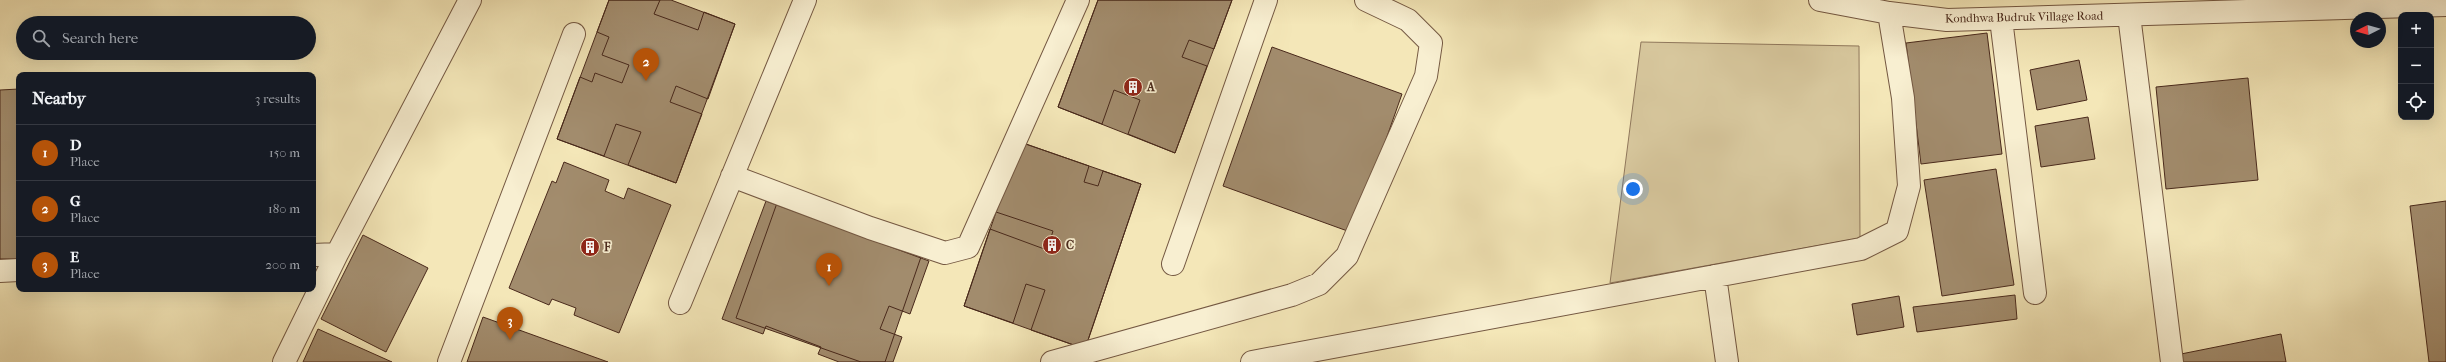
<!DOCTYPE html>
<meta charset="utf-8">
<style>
:root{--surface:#171b24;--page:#242831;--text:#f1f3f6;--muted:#9ea1a6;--line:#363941;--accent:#b45309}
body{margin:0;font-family:"IM FELL French Canon",serif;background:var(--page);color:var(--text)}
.controls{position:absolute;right:12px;top:12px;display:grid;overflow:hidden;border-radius:8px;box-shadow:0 4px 16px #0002}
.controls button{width:36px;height:36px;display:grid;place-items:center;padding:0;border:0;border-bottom:1px solid var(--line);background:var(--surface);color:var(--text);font:20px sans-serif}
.compass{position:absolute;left:2350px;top:12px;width:36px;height:36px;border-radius:50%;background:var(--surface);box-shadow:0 4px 16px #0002;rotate:264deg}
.you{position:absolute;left:1633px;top:189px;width:14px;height:14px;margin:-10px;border:3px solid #fff;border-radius:50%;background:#1a73e8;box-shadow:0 0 0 6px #1a73e833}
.badge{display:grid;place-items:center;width:26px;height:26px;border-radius:50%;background:var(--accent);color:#fff;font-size:13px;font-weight:700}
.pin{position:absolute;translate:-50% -33px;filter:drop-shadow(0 1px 2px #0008)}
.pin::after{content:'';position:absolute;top:21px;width:14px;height:12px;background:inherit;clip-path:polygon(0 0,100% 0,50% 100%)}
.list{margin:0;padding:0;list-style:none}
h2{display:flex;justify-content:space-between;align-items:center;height:52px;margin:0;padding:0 16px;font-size:17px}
h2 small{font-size:13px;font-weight:400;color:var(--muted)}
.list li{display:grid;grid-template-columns:26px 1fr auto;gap:12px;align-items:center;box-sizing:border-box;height:56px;padding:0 16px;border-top:1px solid var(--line)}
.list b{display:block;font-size:15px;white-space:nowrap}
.list p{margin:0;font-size:13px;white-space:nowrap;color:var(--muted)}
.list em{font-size:13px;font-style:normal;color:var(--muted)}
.icon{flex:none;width:22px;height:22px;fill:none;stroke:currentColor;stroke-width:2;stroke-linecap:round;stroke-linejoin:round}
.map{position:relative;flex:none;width:2446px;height:362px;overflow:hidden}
.search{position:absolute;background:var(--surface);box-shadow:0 4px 16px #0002;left:16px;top:16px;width:300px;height:44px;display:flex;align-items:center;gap:10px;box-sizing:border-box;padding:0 14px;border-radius:22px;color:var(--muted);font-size:15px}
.panel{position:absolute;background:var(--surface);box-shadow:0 4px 16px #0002;left:16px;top:72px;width:300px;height:220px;border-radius:8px}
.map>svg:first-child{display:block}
</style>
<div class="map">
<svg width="2446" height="362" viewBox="0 0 2446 362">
<rect width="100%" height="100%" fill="#f4e7b8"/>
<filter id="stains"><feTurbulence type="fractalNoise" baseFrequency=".005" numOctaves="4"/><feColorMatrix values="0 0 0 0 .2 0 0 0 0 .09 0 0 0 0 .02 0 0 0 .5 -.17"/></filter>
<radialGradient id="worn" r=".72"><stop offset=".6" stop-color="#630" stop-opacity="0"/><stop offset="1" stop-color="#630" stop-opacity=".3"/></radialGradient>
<path fill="#d7c79d" stroke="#90785c" d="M 1641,42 L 1859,46 L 1860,238 L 1610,283 Z"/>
<path fill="#a28c6d" stroke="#49291b" d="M 609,0 L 660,0 L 654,14 L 698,30 L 704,12 L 735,24 L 708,99 L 676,86 L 670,102 L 702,114 L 676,183 L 628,165 L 641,132 L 616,124 L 604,156 L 557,139 L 580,77 L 592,82 L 595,73 L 622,83 L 629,65 L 602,55 L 609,37 L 597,32 Z
M 609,0 L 671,0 L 735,24 L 676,183 L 557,139 Z
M 1098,0 L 1232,0 L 1214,49 L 1189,40 L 1182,57 L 1207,66 L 1175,153 L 1128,134 L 1140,100 L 1114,90 L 1102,124 L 1058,107 Z
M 1098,0 L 1232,0 L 1175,153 L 1058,107 Z
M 1987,33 L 2002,154 L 1921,164 L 1906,43 Z
M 1272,47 L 1402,94 L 1353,233 L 1223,186 Z
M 2079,60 L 2087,100 L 2037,110 L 2030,70 Z
M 2248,78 L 2258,180 L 2166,189 L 2156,87 Z
M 19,89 L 19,259 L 0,259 L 0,90 Z
M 2088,117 L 2095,159 L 2041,167 L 2035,126 Z
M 1020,142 L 1089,166 L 1084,182 L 1098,186 L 1103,171 L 1141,184 L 1085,349 L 1031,330 L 1045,290 L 1026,284 L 1013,323 L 964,306 L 990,229 L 1047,250 L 1053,231 L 996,212 Z
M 1020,142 L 1141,184 L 1085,349 L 964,306 Z
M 564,162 L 609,180 L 605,191 L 624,199 L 628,188 L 671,205 L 619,333 L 574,315 L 576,308 L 552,299 L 549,305 L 509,288 L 552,181 L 556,183 Z
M 1996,169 L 2014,285 L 1942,296 L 1924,180 Z
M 766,201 L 929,261 L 910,314 L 889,306 L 880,329 L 902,337 L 893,362 L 839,362 L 818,354 L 821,347 L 766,326 L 763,334 L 722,319 Z
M 2446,201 L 2446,362 L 2429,362 L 2410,206 Z
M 777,203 L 922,254 L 885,362 L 861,362 L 736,318 Z
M 363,235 L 428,268 L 386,352 L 321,319 Z
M 2015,295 L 2017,319 L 1917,332 L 1913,307 Z
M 1899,296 L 1904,327 L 1857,335 L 1852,304 Z
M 483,317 L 608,362 L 467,362 Z
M 318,329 L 392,362 L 303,362 Z
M 2281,334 L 2286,362 L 2183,362 L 2181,354 Z"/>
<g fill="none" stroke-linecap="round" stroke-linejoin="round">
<g stroke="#745842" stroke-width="24">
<path id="minor" d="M 1820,0 L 1889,13 L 1947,20 L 2446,5
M 2129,15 L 2172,362
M 2001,19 L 2035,293
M 732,176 L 870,228 L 945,253 L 968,247 L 1078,0
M 313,255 L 337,254
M 1173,264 L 1266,0
M 0,271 L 19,270
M 1715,276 L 1727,362
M 680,303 L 805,0
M 284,362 L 337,254 L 470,0
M 449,362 L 574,34
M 1052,362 L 1292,295 L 1319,284 L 1347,256 L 1426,76 L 1431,43 L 1408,20 L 1366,0
M 1252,362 L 1861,249 L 1897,231 L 1909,186 L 1903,98 L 1889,13"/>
</g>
<use href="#minor" stroke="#f8efd1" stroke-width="22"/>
</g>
<defs>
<g id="building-disc" transform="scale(1)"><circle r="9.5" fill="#8f2418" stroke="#f8efd1"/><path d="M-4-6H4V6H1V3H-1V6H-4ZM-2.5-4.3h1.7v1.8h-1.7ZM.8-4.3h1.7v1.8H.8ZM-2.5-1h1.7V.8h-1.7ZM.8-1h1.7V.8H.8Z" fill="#fff"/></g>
</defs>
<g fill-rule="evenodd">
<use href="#building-disc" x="1133" y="87"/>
<use href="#building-disc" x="1052" y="245"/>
<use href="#building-disc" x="590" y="247"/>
</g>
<g text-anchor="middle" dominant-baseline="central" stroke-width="3.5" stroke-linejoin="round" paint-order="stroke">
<g font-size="12" fill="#49291b" stroke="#f8efd1">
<text transform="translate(2024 17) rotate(-1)">Kondhwa Budruk Village Road</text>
</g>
<g font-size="12" font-weight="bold" fill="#49291b" stroke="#f8efd1" text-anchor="start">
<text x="1147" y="87">A</text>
<text x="1066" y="245">C</text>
<text x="604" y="247">F</text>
</g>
</g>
<rect width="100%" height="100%" filter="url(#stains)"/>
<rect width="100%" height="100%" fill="url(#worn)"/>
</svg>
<div class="controls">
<button>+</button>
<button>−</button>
<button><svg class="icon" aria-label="locate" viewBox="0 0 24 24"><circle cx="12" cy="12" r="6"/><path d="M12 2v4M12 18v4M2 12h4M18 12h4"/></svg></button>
</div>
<svg class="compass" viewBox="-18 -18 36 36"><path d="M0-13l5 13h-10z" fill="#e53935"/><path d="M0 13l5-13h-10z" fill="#9ea1a6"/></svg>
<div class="you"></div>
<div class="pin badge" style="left:829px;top:286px">1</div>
<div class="pin badge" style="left:646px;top:81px">2</div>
<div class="pin badge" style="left:510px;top:340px">3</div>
<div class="search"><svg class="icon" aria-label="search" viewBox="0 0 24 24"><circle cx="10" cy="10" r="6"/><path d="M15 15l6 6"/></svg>Search here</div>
<section class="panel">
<h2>Nearby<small>3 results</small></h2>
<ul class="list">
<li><span class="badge">1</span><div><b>D</b><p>Place</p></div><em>150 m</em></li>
<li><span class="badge">2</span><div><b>G</b><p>Place</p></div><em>180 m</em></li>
<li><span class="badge">3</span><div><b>E</b><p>Place</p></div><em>200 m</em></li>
</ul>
</section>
</div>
